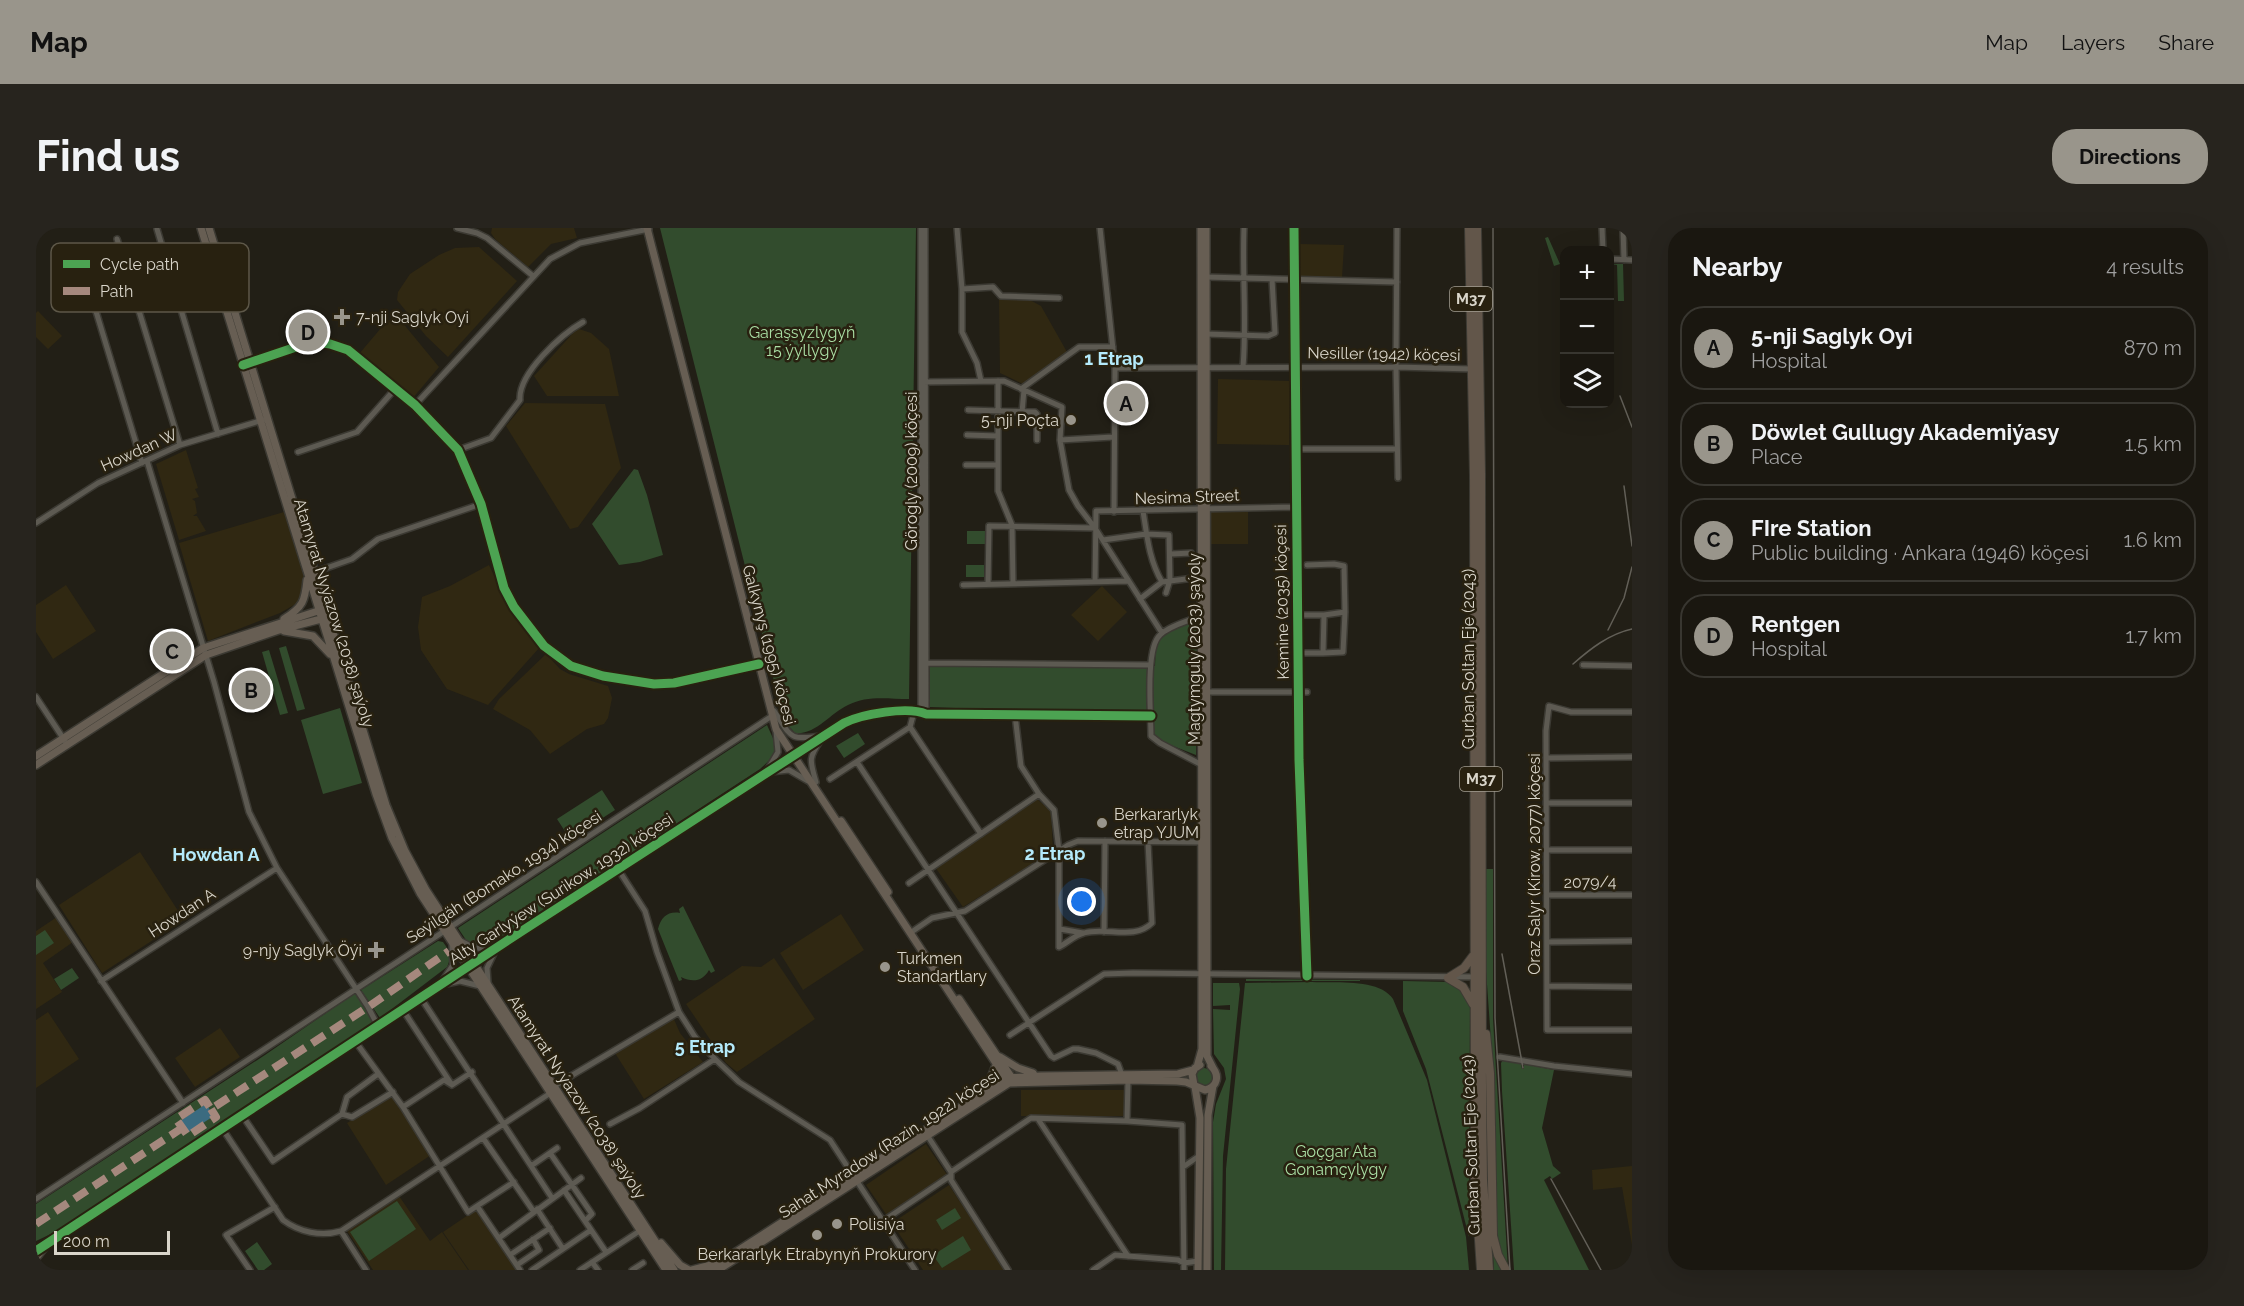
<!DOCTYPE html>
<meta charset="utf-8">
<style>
:root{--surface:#1a1710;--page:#27241e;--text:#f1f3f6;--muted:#9f9f9f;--line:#383630;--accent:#99958b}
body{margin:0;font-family:Raleway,sans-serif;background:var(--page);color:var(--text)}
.controls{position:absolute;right:18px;top:18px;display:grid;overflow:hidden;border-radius:12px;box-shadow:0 6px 24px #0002}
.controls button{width:54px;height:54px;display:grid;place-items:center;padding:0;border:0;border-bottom:2px solid var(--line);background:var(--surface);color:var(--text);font:30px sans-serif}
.scale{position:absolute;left:18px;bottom:15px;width:116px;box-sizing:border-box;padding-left:6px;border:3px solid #d9d5ca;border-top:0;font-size:16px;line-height:21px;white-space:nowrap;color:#d9d5ca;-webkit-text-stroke:4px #282110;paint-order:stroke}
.you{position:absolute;left:1046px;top:674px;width:21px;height:21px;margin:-15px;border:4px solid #fff;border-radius:50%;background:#1a73e8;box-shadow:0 0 0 9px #1a73e833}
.badge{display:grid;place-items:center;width:39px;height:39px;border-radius:50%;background:var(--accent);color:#111;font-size:20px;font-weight:700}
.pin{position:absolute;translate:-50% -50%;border:3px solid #fff;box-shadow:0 2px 6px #0006}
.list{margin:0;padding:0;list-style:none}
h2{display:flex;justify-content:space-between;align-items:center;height:78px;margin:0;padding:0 24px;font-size:26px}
h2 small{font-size:20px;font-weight:400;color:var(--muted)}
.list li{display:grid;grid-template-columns:39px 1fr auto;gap:18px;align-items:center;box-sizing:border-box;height:84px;margin:0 12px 12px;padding:0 12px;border:2px solid var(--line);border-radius:24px}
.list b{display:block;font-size:22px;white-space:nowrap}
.list p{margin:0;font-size:20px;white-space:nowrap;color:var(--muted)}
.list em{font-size:20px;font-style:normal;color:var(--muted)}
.icon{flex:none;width:33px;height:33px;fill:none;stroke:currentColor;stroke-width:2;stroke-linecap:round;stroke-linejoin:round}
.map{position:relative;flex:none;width:1596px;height:1042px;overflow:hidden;border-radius:24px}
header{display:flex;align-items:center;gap:36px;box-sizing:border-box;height:84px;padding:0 30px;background:var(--accent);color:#111}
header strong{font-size:28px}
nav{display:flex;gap:33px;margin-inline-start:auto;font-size:21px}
.intro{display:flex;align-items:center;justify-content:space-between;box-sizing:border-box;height:144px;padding:0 36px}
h1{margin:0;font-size:42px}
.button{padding:15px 27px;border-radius:24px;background:var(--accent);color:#111;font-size:21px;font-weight:700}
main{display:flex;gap:36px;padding:0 36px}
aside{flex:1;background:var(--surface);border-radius:24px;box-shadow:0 6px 24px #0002}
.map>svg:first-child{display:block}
</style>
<header>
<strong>Map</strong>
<nav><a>Map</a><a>Layers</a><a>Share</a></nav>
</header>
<div class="intro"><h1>Find us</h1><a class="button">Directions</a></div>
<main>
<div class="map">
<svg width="1596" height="1042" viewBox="0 0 1596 1042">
<rect width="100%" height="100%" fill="#221f16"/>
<path fill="#302812" d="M 456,0 L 538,0 L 541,10 L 515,16 L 492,39 L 459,11 L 455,5 Z
M 1264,16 L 1308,17 L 1306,50 L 1263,49 Z
M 443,19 L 481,53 L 412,129 L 390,108 L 361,72 L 362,64 L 374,46 L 403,27 L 419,20 Z
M 963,70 L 992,71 L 1005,78 L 1031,124 L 987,156 L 964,145 Z
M 2,83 L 26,108 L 12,121 L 0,109 L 0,85 Z
M 361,88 L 403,139 L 376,171 L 323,126 L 351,93 Z
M 543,101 L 555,105 L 573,121 L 583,168 L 511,168 L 498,148 L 538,104 Z
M 1182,151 L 1254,153 L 1253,217 L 1181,216 Z
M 489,175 L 569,176 L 585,240 L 542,299 L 534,301 L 470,198 Z
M 150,222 L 162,260 L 159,261 L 163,269 L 156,271 L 159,273 L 161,285 L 157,288 L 161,288 L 170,303 L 143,312 L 120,236 Z
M 248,284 L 269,352 L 265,373 L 244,385 L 172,413 L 143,315 Z
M 1175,284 L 1212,284 L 1212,316 L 1175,316 Z
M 453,337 L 475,383 L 489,403 L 504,419 L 452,477 L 411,461 L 385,422 L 382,399 L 386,369 L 414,358 Z
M 30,357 L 60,403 L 17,431 L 0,404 L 0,377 Z
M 1066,358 L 1091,384 L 1062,413 L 1035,387 Z
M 510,426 L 524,441 L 533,446 L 572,458 L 576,470 L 572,490 L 568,496 L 551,501 L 514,526 L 494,502 L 457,481 L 463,471 Z
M 1001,571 L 1015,583 L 1017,623 L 927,679 L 899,639 Z
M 104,624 L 148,692 L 66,745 L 23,677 Z
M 805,686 L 828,722 L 767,762 L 744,725 Z
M 21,689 L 37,714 L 7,735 L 26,764 L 0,781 L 0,703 Z
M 738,730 L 779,791 L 701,844 L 690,835 L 650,776 L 706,738 L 725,739 Z
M 12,784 L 43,831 L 0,860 L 0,792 Z
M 637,789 L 644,805 L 667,834 L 608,871 L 579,825 Z
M 184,800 L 204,829 L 159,859 L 139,830 Z
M 985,862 L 1088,862 L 1088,888 L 985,888 Z
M 356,867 L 395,927 L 350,957 L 311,895 Z
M 890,916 L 912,948 L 852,989 L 830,957 Z
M 1596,938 L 1596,1017 L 1586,959 L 1557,962 L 1556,942 Z
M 913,957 L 969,1042 L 887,1042 L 856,995 Z
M 363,968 L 394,1013 L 406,1004 L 432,1042 L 337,1042 L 311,1003 Z
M 441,981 L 482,1042 L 433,1042 L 407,1004 Z"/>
<path fill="#324c2d" d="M 624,0 L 880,0 L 873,471 C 852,471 831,467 812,477 C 793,486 780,507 759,505 L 748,493 Z
M 1512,9 L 1524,36 L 1518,38 L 1509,10 Z
M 1574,36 L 1587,36 L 1588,73 L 1582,73 L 1581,37 Z
M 598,241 L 602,242 L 611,267 L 627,327 L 604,334 L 583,337 L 556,296 Z
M 931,303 L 952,303 L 952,316 L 931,316 Z
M 930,337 L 948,337 L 948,349 L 930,349 Z
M 1161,390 L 1160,527 L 1119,511 L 1115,488 L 894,479 L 894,436 L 1119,438 L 1120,411 Z
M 250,418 L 269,481 L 261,483 L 243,420 Z
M 233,422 L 252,485 L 244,487 L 226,424 Z
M 304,480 L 326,555 L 287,566 L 265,492 Z
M 731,497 L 740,517 L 739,527 L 724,541 L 440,727 L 422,700 Z
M 822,505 L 829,516 L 808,530 L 800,518 Z
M 566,562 L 579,582 L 534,611 L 521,591 Z
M 1450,641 L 1457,641 L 1457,791 L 1472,1042 L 1458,1042 L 1452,955 L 1459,955 L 1457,841 L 1450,742 Z
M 647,678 L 679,743 L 675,745 L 673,742 C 667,753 657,755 645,749 L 646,752 L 643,753 L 622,701 C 625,689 632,683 644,685 L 643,681 Z
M 9,702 L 18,715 L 0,727 L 0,708 Z
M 402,713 L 407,714 C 413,722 416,729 411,739 L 344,790 L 325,762 Z
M 36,740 L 43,750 L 25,762 L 18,751 Z
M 1210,751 L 1324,752 L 1324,753 L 1210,753 Z
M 1367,753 L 1414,754 L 1423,759 L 1434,775 L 1433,1009 L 1390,841 L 1367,783 Z
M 1276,754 C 1297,755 1344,750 1357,771 L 1391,852 L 1430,1009 L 1433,1042 L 1189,1042 L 1190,941 L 1209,755 Z
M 1177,755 L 1203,755 L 1204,761 L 1187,928 L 1185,1042 L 1178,1042 L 1177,894 L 1180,876 L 1190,851 L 1188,840 L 1178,826 L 1177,781 L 1194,782 L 1194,777 L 1177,778 Z
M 319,765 L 338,794 L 17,1005 L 0,1013 L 0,976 L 229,827 Z
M 1467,832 L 1485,835 L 1486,841 L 1488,841 L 1488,836 L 1518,842 L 1506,900 L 1517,938 L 1525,945 L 1516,951 L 1514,948 L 1508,952 L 1553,1042 L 1478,1042 L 1466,863 L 1465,835 Z
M1159 849a9 9 0 1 1 18 0a9 9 0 1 1-18 0Z
M 361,973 L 380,1001 L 333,1033 L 314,1004 Z
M 919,980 L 925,990 L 906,1002 L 900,992 Z
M 927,1008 L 935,1022 L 906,1040 L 897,1027 Z
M 221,1014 L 236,1036 L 228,1042 L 222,1042 L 209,1023 Z"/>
<path fill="#3b6b80" d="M 170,876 L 178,888 L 151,905 L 144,893 Z"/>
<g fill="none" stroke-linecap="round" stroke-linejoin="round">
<g stroke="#3c3a33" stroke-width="8">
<path id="minor" d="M 421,0 L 441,5 L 451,10 L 497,48
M 885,0 L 885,484
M 889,0 L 890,486
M 921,0 L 926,61 L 926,104 L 941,135 L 945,153
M 1064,0 L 1079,140 L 1078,284
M 1258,0 L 1263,532 L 1271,748
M 1361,0 L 1360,139 L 1362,250
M 1566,0 L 1567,22
M 1587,0 L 1588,32
M 121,1 L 182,206
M 81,11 L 144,217
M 42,24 L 106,235
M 1574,31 L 1596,32
M 1170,49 L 1361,54
M 926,61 L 957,59 L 965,68 L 1023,70
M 1170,106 L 1232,108 L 1239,105 L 1236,51
M 211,136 L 280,114 L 304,118 L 319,127 L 379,177 L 422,222 L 445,276 L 468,360 L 478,379 L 508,418 L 535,438 L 567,448 L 618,456 L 638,455 L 723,436
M 1207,139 C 1211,92 1206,46 1208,0
M 1079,140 L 1360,139 L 1436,141
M 962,153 L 962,263 L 976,297 L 977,355
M 886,154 L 968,153 L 1026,179 L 1024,212 L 1077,209
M 985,161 L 1043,119 L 1077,119
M 379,177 L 514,31 L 544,15 L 613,1
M 932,182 L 999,184 L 1001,186 L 1001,212
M 986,184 L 988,162
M 931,207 L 962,208
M 1024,212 L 1033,262 L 1042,278 L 1059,300 L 1126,405
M 1259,221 L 1361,221
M 422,222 L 455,210 L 484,172 C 482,145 526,106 547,94
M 262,224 L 321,204 L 359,161
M 111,233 L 178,454 L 213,584 L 241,640 L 332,779 L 342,798
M 930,237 L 962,237
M 1107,283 C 1111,308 1113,332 1126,354 L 1166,349
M 0,295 L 62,255 L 144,217 L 227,192
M 1067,312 L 1110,306 L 1133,307 L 1134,352 L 1130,365
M 1135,326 L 1155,325
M 279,344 L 316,331 L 342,311 L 445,276
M 1059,354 L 1060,283 L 1260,279
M 952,356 L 953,298 L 1059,300
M 927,357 L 1092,353
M 1104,371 L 1126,354
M 1261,387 L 1288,387 L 1309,384 L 1308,338 L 1298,336 L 1271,337
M 1288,387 L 1287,425 L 1307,424 L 1309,384
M 1269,425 L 1287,425
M 887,435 L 1114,437
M 1547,437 L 1596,438
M 1171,464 L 1271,464
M 0,469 L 29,513
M 738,483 C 755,508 752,513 784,508
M 1596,484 L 1535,484 L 1513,478 L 1510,503 L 1511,802 L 1596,802
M 979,487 L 985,538 L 1003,566 L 1018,582 L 1023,623 L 1023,719
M 874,499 L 945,606
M 1511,530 L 1596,529
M 821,534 L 1015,828 L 1018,830 L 1037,821 L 1042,821 L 1060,825 L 1082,836 L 1086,847
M 1166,537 L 1124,515 L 1115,508 C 1115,487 1109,420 1124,407 C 1134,397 1154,393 1166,387
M 732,541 L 742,524 L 740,503
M 734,544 L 753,542 L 772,553
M 794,551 L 874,499 L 878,484
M 780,554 C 774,533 772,530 785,512
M 1511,575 L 1596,575
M 1512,622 L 1596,622
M 582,641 L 609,683 L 621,724 L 643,784 L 659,809 L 679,831 L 703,854 L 794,912 L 879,1042
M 0,654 L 147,875
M 873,655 L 1003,566
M 1512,667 L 1596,667
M 1024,701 L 1047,705
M 877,703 L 896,690 L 929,683 L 1032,617 L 1042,613 L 1166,614
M 1068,704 L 1069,613
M 425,713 L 438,720 L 459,721
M 1512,714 L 1596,713
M 1023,719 C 1031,715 1039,707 1048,705 C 1069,698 1098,713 1116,695 L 1112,614
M 65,753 L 241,640
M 452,754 L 451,740 L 460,721
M 405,755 L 417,737 L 416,717
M 410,756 L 424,753 L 444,758
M 1512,758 L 1596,759
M 385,770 L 516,970
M 367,782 L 416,857
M 974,807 L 1068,746 L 1097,745 L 1440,749
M 319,813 L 367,879 L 432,984 L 441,978 L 484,1042
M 1464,829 L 1518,838 L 1596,846
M 1092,852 L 1091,893 L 1146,897 L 1148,1042
M 518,858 L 643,784
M 367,879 L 408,852 L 416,857 L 436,844
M 306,886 L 316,889 L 357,864
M 206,887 L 237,933 L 306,886 L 311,869 L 342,846
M 1002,891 L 1092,1028
M 574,896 L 604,880 L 679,831
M 186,900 L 247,992 C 263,1004 285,1009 305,1003 L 516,864
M 891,907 L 915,944 L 915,952 L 972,1042
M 447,910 L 498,984
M 514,925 L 556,986 L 549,993
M 495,938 L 521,920
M 1147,939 L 1163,928
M 915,944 L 995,890 L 1091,893
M 528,962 L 570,1024
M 0,971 L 739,486
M 441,978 L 478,954
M 501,981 L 527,1021
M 847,993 L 914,948
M 305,1003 L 330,1042
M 463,1010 L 545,950
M 0,1023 L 486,703 L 808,495 C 826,486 872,478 890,486 L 1115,488
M 474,1027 L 514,1000
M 556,1034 L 562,1042
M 481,1037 L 503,1022 L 497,1011
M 214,1042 L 190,1007 L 239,979
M 496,1042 L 555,1002
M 544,1042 L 605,1002
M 596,1042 L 607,1035
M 1057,1042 L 1079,1027 L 1142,1032 L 1148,1035 L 1162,1033"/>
</g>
<g stroke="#3c3a33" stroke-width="10">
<path id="major" d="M 165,0 L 340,566 L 356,610 L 384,665 L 630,1042
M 173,0 L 350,577 L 369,623 L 390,662 L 638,1042
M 611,0 L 740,501 L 973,855
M 1170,0 L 1171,821 L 1171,828 L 1177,840
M 248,391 C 267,379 269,373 271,352
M 248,403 L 277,408 L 294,426
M 0,528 L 167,420 L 285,382
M 0,537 L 170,427 L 243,402 L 289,390
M 805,593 L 852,664
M 923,771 L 978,853
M 964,829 L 982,840 L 997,845
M 1161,839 L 1166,821 L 1165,0
M 1158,857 L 1156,846 L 1159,840 L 1164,837
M 1159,859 L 1164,890 L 1162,1042
M 950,862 L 960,837
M 625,1015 L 644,1037 L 653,1042
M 0,1030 L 11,1016
M 656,1042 L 675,1037
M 672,1042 L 970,850 L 1005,848 L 1142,846 L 1157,842
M 682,1042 L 973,855 L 1092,852 L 1141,853 L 1150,854 L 1169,862 C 1182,859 1184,847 1175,838
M 1171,1042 L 1172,887 L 1177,858"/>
</g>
<g stroke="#3c3a33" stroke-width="10">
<path id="highway" d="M 1433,0 L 1438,248 L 1439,952 L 1445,1042
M 1441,0 L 1445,245 L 1446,869 L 1447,952 L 1453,1042
M 1412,750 L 1427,759 L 1437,776
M 1412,750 L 1428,740 L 1437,728
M 1450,806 L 1454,845 L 1457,1008 L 1462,1027 L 1470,1042"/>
</g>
<use href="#minor" stroke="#5d5a52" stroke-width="5"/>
<use href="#major" stroke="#675e53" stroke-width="7"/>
<use href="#highway" stroke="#62564a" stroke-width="8"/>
<path stroke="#625f57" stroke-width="1.5" d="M 1457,0 L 1459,790 L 1474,1042
M 1584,168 L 1596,199
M 1588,258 L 1596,318
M 1572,402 L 1588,370 L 1596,339
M 1537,436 C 1554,421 1573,406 1596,401
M 1466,726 L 1487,840
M 1515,951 L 1565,1042"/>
<path stroke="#a5887d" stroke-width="8" stroke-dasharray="15 8" stroke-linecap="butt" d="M 175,881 L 180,889 L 152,908 L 140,891 L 169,872 L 175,881 L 335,777 L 413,723
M 0,996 L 146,900"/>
<g stroke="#282110" stroke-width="13">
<path id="cycleway" d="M 1258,0 L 1263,532 L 1271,748
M 207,137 L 266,117 L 280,114 L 294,116 L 312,122 L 379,177 L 422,222 L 445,276 L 468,360 L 478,379 L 508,418 L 535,438 L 567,448 L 618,456 L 638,455 L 723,436
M 0,1023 L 486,703 L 808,495 C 826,486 872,478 890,486 L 1115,488"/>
</g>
<use href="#cycleway" stroke="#4ca352" stroke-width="9"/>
</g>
<g fill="#99958b" stroke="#282110" stroke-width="2">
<path d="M303 80h6v6h6v6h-6v6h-6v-6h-6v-6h6z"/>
<circle cx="1035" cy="192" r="6"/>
<circle cx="1066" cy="595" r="6"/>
<path d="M337 713h6v6h6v6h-6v6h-6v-6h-6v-6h6z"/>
<circle cx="849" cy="739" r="6"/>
<circle cx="801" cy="996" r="6"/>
<circle cx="781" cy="1007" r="6"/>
</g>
<g text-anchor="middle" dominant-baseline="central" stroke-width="5" stroke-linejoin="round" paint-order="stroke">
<g fill="#282110" stroke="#a49f92" stroke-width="1.5">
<rect x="1414" y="59" width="42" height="24" rx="4.5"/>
<rect x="1424" y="539" width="42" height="24" rx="4.5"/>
</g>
<g font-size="15" font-weight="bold" fill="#d9d5ca">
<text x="1435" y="71">M37</text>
<text x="1445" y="551">M37</text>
</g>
<g font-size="16" fill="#d9d5ca" stroke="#282110" text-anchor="start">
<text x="320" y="89">7-nji Saglyk Oyi</text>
<text x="1023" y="192" text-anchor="end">5-nji Poçta</text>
<text x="1078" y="586">Berkararlyk<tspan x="1078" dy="18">etrap YJUM</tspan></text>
<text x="326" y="722" text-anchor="end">9-njy Saglyk Öýi</text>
<text x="861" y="730">Turkmen<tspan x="861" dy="18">Standartlary</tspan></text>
<text x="813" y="996">Polisiýa</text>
<text x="781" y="1026" text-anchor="middle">Berkararlyk Etrabynyň Prokurory</text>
</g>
<g font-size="16" fill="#aadfa4" stroke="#282110">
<text x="766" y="104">Garaşsyzlygyň<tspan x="766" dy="18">15 ýyllygy</tspan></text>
<text x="1300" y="923">Goçgar Ata<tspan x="1300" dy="18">Gonamçylygy</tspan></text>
</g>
<g font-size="16" fill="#d9d5ca" stroke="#282110">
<text transform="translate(1348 126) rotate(1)">Nesiller (1942) köçesi</text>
<text transform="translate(103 222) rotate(-24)">Howdan W</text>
<text transform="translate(875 243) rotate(-90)">Görogly (2009) köçesi</text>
<text transform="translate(1151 269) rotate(-2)">Nesima Street</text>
<text transform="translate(1246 374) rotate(-91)">Kemine (2035) köçesi</text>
<text transform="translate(298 385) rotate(73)">Atamyrat Nyýazow (2038) şaýoly</text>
<text transform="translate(733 417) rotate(75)">Galkynyş (1995) köçesi</text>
<text transform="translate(1158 421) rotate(-90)">Magtymguly (2033) şaýoly</text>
<text transform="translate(1432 431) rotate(-90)">Gurban Soltan Eje (2043)</text>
<text transform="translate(1498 636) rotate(-90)">Oraz Salyr (Kirow, 2077) köçesi</text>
<text transform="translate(468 649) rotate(-33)">Seýilgäh (Bomako, 1934) köçesi</text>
<text transform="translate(1554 654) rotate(-1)">2079/4</text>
<text transform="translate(525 661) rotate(-33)">Alty Garlyýew (Surikow, 1932) köçesi</text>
<text transform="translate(146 685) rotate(-33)">Howdan A</text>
<text transform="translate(541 869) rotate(57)">Atamyrat Nyýazow (2038) şaýoly</text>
<text transform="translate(853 916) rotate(-33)">Sahat Myradow (Razin, 1922) köçesi</text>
<text transform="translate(1435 917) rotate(-92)">Gurban Soltan Eje (2043)</text>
</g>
<g font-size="18" font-weight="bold" fill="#b4eafb" stroke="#282110">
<text x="1078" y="130">1 Etrap</text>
<text x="1019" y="625">2 Etrap</text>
<text x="180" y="626">Howdan A</text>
<text x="669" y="818">5 Etrap</text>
</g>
</g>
<rect x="15" y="15" width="198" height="69" rx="9" fill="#282110" stroke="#5d5748" stroke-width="1.5"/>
<rect x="27" y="32" width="27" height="8" fill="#4ca352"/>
<rect x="27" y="59" width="27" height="8" fill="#a5887d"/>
<g font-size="16" fill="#d9d5ca">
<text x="64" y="42">Cycle path</text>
<text x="64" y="69">Path</text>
</g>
</svg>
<div class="controls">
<button>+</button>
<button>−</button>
<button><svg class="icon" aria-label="layers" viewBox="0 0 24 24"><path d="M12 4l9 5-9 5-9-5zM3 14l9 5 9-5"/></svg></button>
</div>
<div class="scale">200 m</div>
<div class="you"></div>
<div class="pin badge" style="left:1090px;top:175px">A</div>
<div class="pin badge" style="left:215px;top:462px">B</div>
<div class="pin badge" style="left:136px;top:423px">C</div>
<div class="pin badge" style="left:272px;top:104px">D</div>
</div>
<aside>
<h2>Nearby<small>4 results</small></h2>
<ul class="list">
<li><span class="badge">A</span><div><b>5-nji Saglyk Oyi</b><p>Hospital</p></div><em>870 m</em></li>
<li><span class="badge">B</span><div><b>Döwlet Gullugy Akademiýasy</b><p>Place</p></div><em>1.5 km</em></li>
<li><span class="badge">C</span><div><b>FIre Station</b><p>Public building · Ankara (1946) köçesi</p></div><em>1.6 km</em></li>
<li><span class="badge">D</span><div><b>Rentgen</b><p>Hospital</p></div><em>1.7 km</em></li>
</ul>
</aside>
</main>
